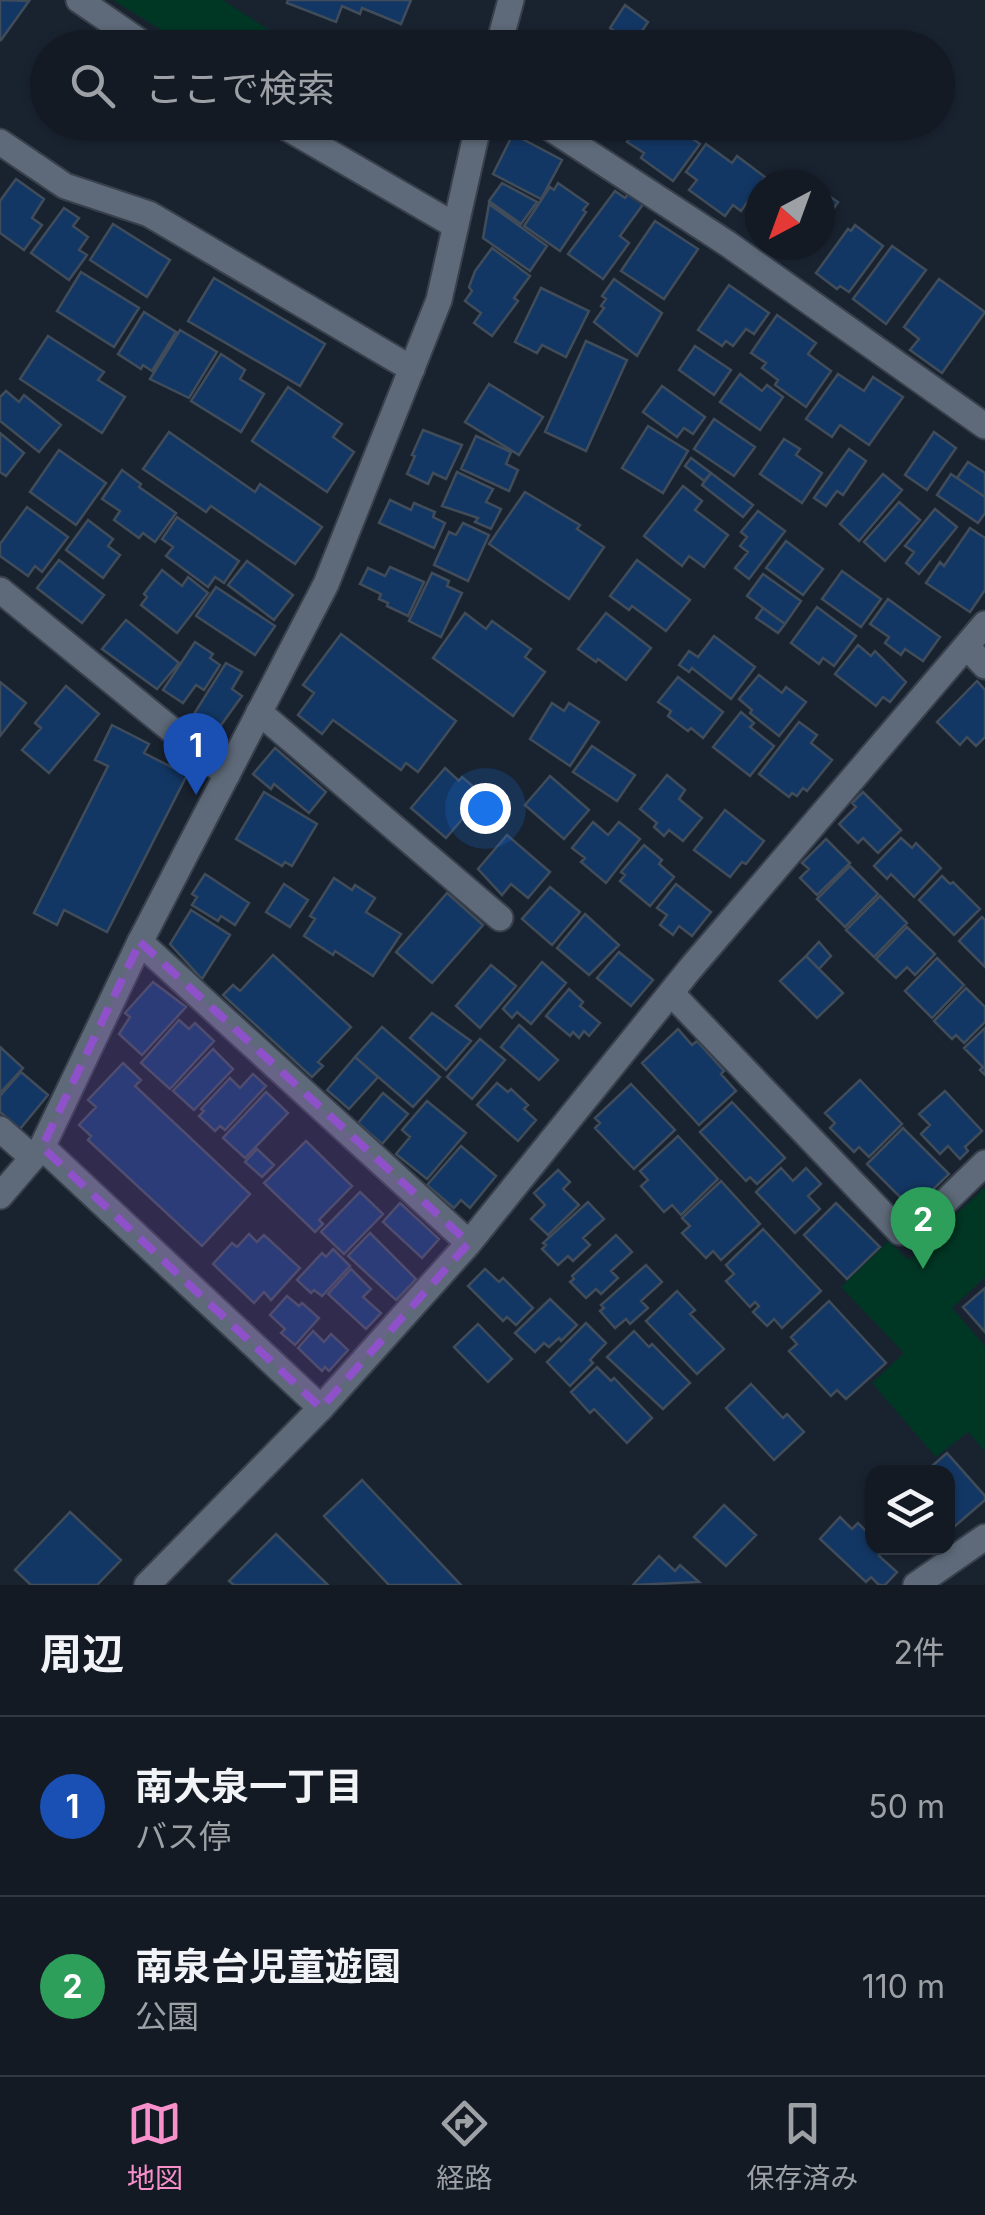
<!DOCTYPE html>
<html lang="ja">
<meta charset="utf-8">
<style>
:root{--surface:#131a24;--page:#1c232c;--text:#f1f3f6;--muted:#9da1a6;--line:#323841;--accent:#f890cb}
body{margin:0;font-family:Inter,"Noto Sans JP",sans-serif;background:var(--page);color:var(--text)}
.controls{position:absolute;right:30px;bottom:30px;display:grid;overflow:hidden;border-radius:20px;box-shadow:0 2px 8px #0004}
.controls button{width:90px;height:90px;display:grid;place-items:center;padding:0;border:0;border-bottom:2px solid var(--line);background:var(--surface);color:var(--text);font:50px sans-serif}
.compass{position:absolute;left:745px;top:170px;width:90px;height:90px;border-radius:50%;background:var(--surface);box-shadow:0 2px 8px #0004;rotate:221deg}
.you{position:absolute;left:485px;top:808px;width:35px;height:35px;margin:-25px;border:8px solid #fff;border-radius:50%;background:#1a73e8;box-shadow:0 0 0 15px #1a73e833}
.badge{display:grid;place-items:center;width:65px;height:65px;border-radius:50%;background:var(--accent);color:#fff;font-size:32px;font-weight:700}
.pin{position:absolute;translate:-50% -82px;filter:drop-shadow(0 2px 5px #0008)}
.pin::after{content:'';position:absolute;top:52px;width:35px;height:30px;background:inherit;clip-path:polygon(0 0,100% 0,50% 100%)}
.list{margin:0;padding:0;list-style:none}
h2{display:flex;justify-content:space-between;align-items:center;height:130px;margin:0;padding:0 40px;font-size:42px}
h2 small{font-size:32px;font-weight:400;color:var(--muted)}
.list li{display:grid;grid-template-columns:65px 1fr auto;gap:30px;align-items:center;box-sizing:border-box;height:180px;padding:0 40px;border-top:2px solid var(--line)}
.list b{display:block;font-size:38px;white-space:nowrap}
.list p{margin:0;font-size:32px;white-space:nowrap;color:var(--muted)}
.list em{font-size:32px;font-style:normal;color:var(--muted)}
.icon{flex:none;width:55px;height:55px;fill:none;stroke:currentColor;stroke-width:2;stroke-linecap:round;stroke-linejoin:round}
.map{position:relative;flex:none;width:985px;height:1585px;overflow:hidden}
.search{position:absolute;background:var(--surface);box-shadow:0 2px 8px #0004;left:30px;right:30px;top:30px;height:110px;display:flex;align-items:center;gap:25px;box-sizing:border-box;padding:0 35px;border-radius:55px;color:var(--muted);font-size:38px}
.sheet{height:490px;background:var(--surface)}
nav{display:flex;justify-content:space-around;align-items:center;box-sizing:border-box;height:140px;border-top:2px solid var(--line);background:var(--surface);font-size:28px;color:var(--muted)}
nav a{display:grid;justify-items:center;gap:5px}
nav .on{color:var(--accent)}
.map>svg:first-child{display:block}
</style>
<div class="map">
<svg width="985" height="1585" viewBox="0 0 985 1585">
<rect width="100%" height="100%" fill="#192330"/>
<path fill="#003724" d="M 113,0 L 223,0 L 295,47 L 189,47 Z
M 985,1187 L 985,1277 L 952,1308 L 985,1346 L 985,1451 L 968,1432 L 936,1457 L 872,1383 L 904,1353 L 841,1287 L 889,1241 L 908,1260 Z"/>
<path fill="#133764" stroke="#404c5a" stroke-width="2.5" d="M 0,0 L 29,1 L 1,40 L 0,39 Z
M 288,0 L 411,0 L 401,24 L 362,8 L 360,14 L 342,6 L 336,22 L 287,3 Z
M 625,5 L 648,22 L 633,44 L 610,28 Z
M 641,122 L 670,122 L 700,144 L 673,181 L 641,158 L 644,153 L 627,142 Z
M 513,134 L 562,160 L 541,199 L 493,174 Z
M 706,144 L 732,163 L 737,156 L 765,177 L 741,211 L 733,205 L 725,216 L 689,190 L 697,180 L 686,172 Z
M 16,179 L 44,199 L 32,218 L 42,225 L 24,250 L 0,233 L 0,201 Z
M 502,183 L 537,202 L 521,224 L 489,201 Z
M 558,183 L 588,204 L 583,210 L 586,212 L 560,251 L 524,226 L 550,187 L 554,190 Z
M 820,190 L 838,202 L 820,229 Z
M 615,191 L 625,198 L 629,193 L 644,203 L 620,236 L 629,243 L 603,279 L 568,254 Z
M 489,204 L 547,246 L 530,271 L 483,238 Z
M 64,208 L 79,218 L 73,226 L 88,237 L 79,250 L 87,255 L 69,280 L 31,253 Z
M 655,221 L 698,249 L 664,299 L 621,271 Z
M 113,224 L 170,260 L 147,297 L 90,260 Z
M 855,225 L 883,246 L 849,292 L 840,286 L 837,289 L 816,273 L 848,229 L 851,231 Z
M 892,246 L 926,270 L 886,324 L 853,299 Z
M 492,248 L 530,276 L 514,298 L 518,301 L 492,336 L 474,323 L 481,313 L 465,301 L 472,291 L 469,287 L 475,271 Z
M 81,272 L 139,308 L 114,347 L 57,311 Z
M 214,278 L 325,344 L 300,386 L 188,321 Z
M 614,279 L 662,313 L 637,356 L 594,322 L 604,308 L 601,306 L 606,299 L 602,296 Z
M 939,279 L 985,312 L 942,373 L 910,350 L 919,339 L 904,327 Z
M 729,285 L 769,313 L 754,334 L 746,329 L 733,346 L 726,341 L 722,346 L 698,330 Z
M 541,288 L 589,311 L 566,357 L 542,345 L 537,353 L 515,342 Z
M 144,312 L 176,332 L 152,371 L 143,365 L 141,369 L 118,354 Z
M 777,315 L 816,343 L 808,354 L 831,371 L 806,407 L 775,385 L 778,380 L 762,368 L 766,363 L 751,353 Z
M 180,330 L 217,352 L 189,398 L 150,379 Z
M 48,336 L 104,372 L 98,380 L 125,397 L 102,433 L 20,379 Z
M 586,341 L 627,360 L 586,451 L 545,432 Z
M 695,346 L 731,370 L 714,395 L 679,370 Z
M 221,354 L 245,370 L 240,379 L 264,394 L 241,432 L 191,401 Z
M 740,374 L 762,391 L 767,385 L 783,397 L 760,430 L 720,402 Z
M 838,374 L 864,391 L 873,377 L 903,397 L 869,445 L 840,425 L 832,437 L 806,419 Z
M 489,384 L 543,417 L 519,455 L 465,422 Z
M 662,386 L 705,417 L 693,434 L 684,428 L 677,437 L 643,412 Z
M 288,387 L 342,424 L 333,437 L 354,452 L 327,492 L 252,441 Z
M 6,391 L 19,402 L 24,395 L 61,425 L 39,452 L 0,421 L 0,397 Z
M 714,419 L 755,447 L 734,476 L 694,449 Z
M 648,426 L 688,451 L 663,493 L 622,468 Z
M 423,430 L 462,445 L 446,479 L 433,473 L 428,484 L 407,474 L 415,456 L 412,455 Z
M 169,432 L 255,492 L 260,484 L 322,527 L 295,564 L 211,506 L 206,512 L 143,469 Z
M 934,432 L 956,448 L 927,490 L 905,475 Z
M 0,433 L 24,453 L 6,476 L 0,472 Z
M 476,436 L 511,452 L 506,464 L 518,470 L 509,491 L 461,469 Z
M 784,439 L 800,449 L 796,455 L 822,473 L 802,503 L 760,474 Z
M 849,449 L 866,461 L 843,495 L 837,491 L 826,506 L 814,498 Z
M 59,450 L 106,483 L 76,525 L 30,492 Z
M 691,458 L 711,473 L 704,481 L 685,466 Z
M 968,462 L 985,473 L 985,497 L 957,478 Z
M 122,470 L 141,484 L 139,487 L 176,513 L 155,542 L 143,533 L 139,538 L 114,520 L 120,511 L 102,499 Z
M 457,472 L 493,489 L 486,502 L 501,509 L 491,529 L 475,522 L 478,518 L 442,506 Z
M 711,473 L 753,505 L 743,517 L 702,485 Z
M 883,474 L 902,490 L 859,541 L 840,524 Z
M 951,474 L 985,497 L 985,513 L 978,523 L 937,495 Z
M 683,486 L 702,501 L 695,510 L 728,535 L 704,567 L 689,556 L 682,566 L 644,536 Z
M 525,492 L 580,525 L 577,529 L 604,547 L 569,599 L 489,544 Z
M 390,500 L 411,510 L 414,503 L 435,512 L 433,517 L 445,523 L 434,548 L 379,523 Z
M 899,502 L 920,520 L 885,561 L 864,542 Z
M 27,507 L 68,537 L 42,572 L 35,566 L 28,576 L 0,556 L 0,544 Z
M 935,509 L 957,527 L 919,574 L 906,563 L 914,552 L 905,546 Z
M 758,511 L 785,531 L 749,579 L 735,568 L 748,552 L 740,546 L 747,537 L 741,532 Z
M 177,517 L 239,561 L 224,583 L 215,577 L 208,587 L 166,556 L 173,547 L 162,539 Z
M 88,520 L 113,539 L 108,546 L 120,555 L 103,578 L 66,550 Z
M 463,523 L 489,535 L 468,581 L 434,565 L 449,532 L 456,535 Z
M 970,528 L 985,538 L 985,590 L 970,612 L 926,583 L 940,562 L 944,566 Z
M 786,541 L 823,569 L 803,595 L 766,568 Z
M 59,560 L 104,595 L 82,623 L 37,588 Z
M 637,560 L 690,600 L 666,631 L 632,606 L 629,610 L 610,596 Z
M 247,561 L 293,595 L 274,620 L 228,585 Z
M 390,567 L 424,582 L 408,616 L 387,606 L 388,603 L 379,599 L 381,594 L 360,584 L 368,568 L 385,576 Z
M 162,570 L 182,586 L 188,577 L 208,593 L 177,633 L 141,605 L 147,597 L 144,594 Z
M 842,571 L 881,599 L 861,627 L 822,599 Z
M 432,573 L 449,581 L 447,586 L 462,593 L 441,637 L 409,621 Z
M 763,574 L 801,601 L 785,624 L 747,596 Z
M 216,587 L 275,626 L 255,655 L 196,616 Z
M 888,599 L 940,637 L 923,661 L 905,649 L 901,655 L 885,643 L 889,637 L 870,624 Z
M 817,607 L 856,636 L 834,666 L 823,658 L 819,664 L 791,643 Z
M 763,608 L 785,624 L 778,633 L 756,618 Z
M 465,613 L 486,629 L 492,621 L 531,649 L 525,657 L 545,672 L 513,716 L 433,658 Z
M 606,613 L 651,648 L 626,680 L 598,659 L 596,662 L 578,649 Z
M 126,620 L 179,663 L 157,689 L 102,649 Z
M 341,634 L 456,721 L 418,772 L 406,763 L 401,770 L 333,720 L 322,734 L 298,715 L 314,693 L 303,685 Z
M 714,636 L 755,667 L 731,699 L 692,668 L 689,672 L 679,665 L 689,651 L 698,657 Z
M 195,642 L 213,654 L 210,658 L 220,665 L 204,690 L 196,685 L 183,703 L 163,690 Z
M 858,645 L 871,656 L 875,651 L 906,682 L 890,702 L 883,697 L 876,706 L 835,674 Z
M 226,663 L 242,672 L 232,689 L 242,696 L 216,732 L 192,717 Z
M 759,675 L 782,693 L 786,687 L 806,702 L 779,736 L 750,713 L 752,710 L 739,699 Z
M 678,677 L 723,712 L 703,738 L 691,728 L 688,731 L 668,716 L 671,711 L 658,702 Z
M 977,681 L 985,690 L 985,737 L 976,746 L 967,737 L 960,745 L 937,722 Z
M 0,682 L 26,703 L 0,736 Z
M 66,686 L 99,714 L 49,773 L 22,750 L 41,728 L 35,723 Z
M 552,703 L 564,711 L 569,703 L 599,722 L 570,766 L 530,739 Z
M 741,712 L 754,723 L 750,727 L 774,746 L 750,776 L 713,747 Z
M 799,722 L 817,735 L 811,743 L 832,760 L 807,791 L 803,788 L 797,796 L 792,793 L 789,797 L 759,774 Z
M 112,725 L 149,744 L 144,753 L 187,775 L 107,932 L 64,910 L 57,925 L 34,913 L 108,766 L 95,760 Z
M 592,746 L 635,775 L 617,801 L 573,772 Z
M 275,748 L 326,792 L 309,813 L 274,784 L 271,789 L 253,774 Z
M 445,768 L 459,781 L 462,777 L 483,795 L 446,838 L 411,808 Z
M 667,775 L 685,790 L 679,799 L 702,818 L 683,841 L 669,830 L 664,836 L 654,827 L 657,823 L 640,809 Z
M 550,776 L 589,810 L 564,839 L 525,805 Z
M 264,792 L 317,824 L 292,866 L 285,862 L 282,866 L 236,839 Z
M 863,792 L 901,830 L 878,853 L 863,838 L 858,843 L 839,824 L 856,807 L 852,803 Z
M 725,810 L 764,841 L 746,864 L 742,862 L 730,877 L 694,850 Z
M 593,822 L 608,835 L 619,822 L 640,839 L 606,883 L 581,862 L 585,858 L 572,848 Z
M 507,835 L 550,872 L 528,898 L 511,884 L 502,895 L 478,869 Z
M 901,838 L 912,848 L 916,843 L 941,868 L 914,897 L 891,874 L 887,879 L 874,866 Z
M 826,839 L 850,863 L 817,895 L 800,878 L 809,869 L 802,863 Z
M 644,845 L 662,860 L 659,864 L 674,877 L 650,906 L 620,881 L 625,875 L 621,872 Z
M 850,866 L 878,894 L 845,927 L 817,899 Z
M 205,874 L 249,903 L 235,925 L 221,916 L 218,921 L 192,905 L 197,897 L 192,894 Z
M 942,876 L 950,884 L 953,882 L 980,909 L 954,935 L 919,900 Z
M 334,878 L 352,890 L 355,885 L 375,898 L 366,912 L 401,934 L 373,976 L 335,951 L 333,955 L 304,936 L 315,919 L 310,916 Z
M 284,884 L 308,900 L 290,927 L 266,912 Z
M 676,884 L 711,912 L 692,936 L 679,926 L 673,935 L 660,925 L 667,915 L 657,908 Z
M 550,887 L 580,912 L 552,945 L 522,919 Z
M 447,893 L 483,925 L 432,983 L 396,952 Z
M 880,896 L 907,923 L 874,957 L 846,930 Z
M 191,910 L 230,935 L 202,979 L 170,944 Z
M 585,914 L 619,945 L 589,975 L 557,948 Z
M 982,917 L 985,920 L 985,967 L 959,941 Z
M 907,927 L 935,954 L 915,975 L 907,967 L 896,978 L 876,959 Z
M 819,942 L 831,956 L 819,969 L 806,956 Z
M 619,952 L 653,980 L 631,1006 L 597,978 Z
M 273,955 L 351,1027 L 318,1062 L 323,1066 L 312,1077 L 223,995 L 233,985 L 240,991 Z
M 806,956 L 843,993 L 817,1018 L 780,981 Z
M 937,958 L 964,985 L 932,1018 L 905,991 Z
M 542,962 L 566,983 L 531,1024 L 517,1012 L 512,1018 L 503,1009 Z
M 491,965 L 516,986 L 480,1028 L 456,1006 Z
M 153,982 L 186,1007 L 142,1055 L 119,1034 L 130,1017 L 125,1013 Z
M 966,988 L 985,1007 L 985,1022 L 964,1043 L 956,1035 L 952,1039 L 934,1021 Z
M 569,989 L 583,1002 L 580,1006 L 600,1023 L 589,1036 L 584,1031 L 579,1038 L 573,1032 L 570,1036 L 546,1016 Z
M 432,1013 L 471,1041 L 446,1070 L 410,1038 Z
M 179,1020 L 189,1029 L 195,1023 L 214,1041 L 170,1089 L 141,1063 Z
M 519,1025 L 558,1060 L 539,1080 L 501,1047 Z
M 382,1027 L 440,1077 L 413,1107 L 355,1057 Z
M 985,1028 L 985,1075 L 980,1070 L 983,1067 L 964,1048 Z
M 678,1029 L 692,1045 L 697,1041 L 724,1071 L 721,1074 L 736,1091 L 699,1125 L 642,1063 Z
M 480,1039 L 505,1060 L 472,1099 L 447,1077 Z
M 0,1047 L 23,1068 L 0,1093 Z
M 213,1049 L 233,1069 L 194,1110 L 173,1091 Z
M 355,1057 L 378,1077 L 349,1109 L 327,1090 Z
M 123,1063 L 141,1080 L 135,1086 L 250,1194 L 202,1246 L 88,1140 L 91,1136 L 79,1125 L 96,1107 L 88,1100 Z
M 21,1072 L 48,1095 L 20,1129 L 0,1112 L 0,1096 Z
M 253,1074 L 266,1086 L 225,1130 L 220,1126 L 215,1131 L 199,1116 L 204,1111 L 201,1109 L 230,1078 L 240,1088 Z
M 860,1080 L 902,1124 L 869,1157 L 859,1147 L 854,1152 L 830,1128 L 835,1123 L 825,1113 Z
M 497,1083 L 508,1092 L 511,1089 L 528,1105 L 524,1109 L 536,1120 L 518,1141 L 477,1105 Z
M 631,1084 L 675,1130 L 634,1169 L 595,1128 L 600,1123 L 595,1118 Z
M 945,1091 L 982,1131 L 965,1147 L 968,1151 L 960,1159 L 948,1146 L 940,1154 L 921,1134 L 930,1125 L 919,1114 Z
M 266,1092 L 288,1113 L 245,1158 L 223,1138 Z
M 383,1093 L 408,1114 L 382,1144 L 358,1123 Z
M 427,1101 L 466,1133 L 427,1179 L 396,1154 L 410,1137 L 402,1130 Z
M 732,1102 L 785,1158 L 757,1184 L 750,1177 L 746,1181 L 700,1132 Z
M 903,1128 L 949,1174 L 917,1205 L 908,1205 L 867,1164 Z
M 678,1136 L 718,1179 L 681,1215 L 672,1205 L 664,1212 L 641,1186 L 648,1180 L 640,1171 Z
M 306,1141 L 352,1186 L 319,1220 L 323,1224 L 315,1232 L 264,1183 Z
M 461,1146 L 496,1176 L 470,1208 L 461,1200 L 454,1208 L 427,1185 Z
M 257,1149 L 274,1165 L 262,1177 L 245,1162 Z
M 781,1168 L 793,1181 L 806,1168 L 821,1184 L 808,1196 L 820,1209 L 795,1233 L 756,1192 Z
M 558,1170 L 570,1182 L 563,1189 L 579,1205 L 548,1235 L 531,1219 L 545,1205 L 534,1193 Z
M 721,1181 L 760,1224 L 721,1260 L 713,1251 L 706,1258 L 682,1233 L 690,1226 L 682,1218 Z
M 360,1192 L 383,1214 L 344,1254 L 321,1232 Z
M 588,1202 L 604,1219 L 583,1238 L 590,1245 L 573,1261 L 568,1256 L 558,1265 L 542,1249 L 546,1245 L 543,1243 Z
M 400,1203 L 439,1239 L 422,1258 L 383,1222 Z
M 836,1203 L 880,1247 L 847,1279 L 804,1235 Z
M 763,1229 L 821,1291 L 782,1328 L 774,1319 L 767,1326 L 753,1312 L 759,1306 L 755,1302 L 750,1307 L 726,1281 L 734,1274 L 726,1265 Z
M 370,1233 L 416,1279 L 396,1300 L 348,1256 Z
M 249,1234 L 257,1242 L 264,1235 L 300,1268 L 271,1300 L 264,1292 L 254,1303 L 213,1264 L 232,1243 L 237,1247 Z
M 616,1235 L 632,1252 L 611,1271 L 618,1278 L 601,1294 L 596,1289 L 586,1298 L 570,1282 L 574,1279 L 572,1276 Z
M 333,1249 L 350,1266 L 322,1296 L 314,1290 L 311,1293 L 297,1280 L 322,1253 L 326,1257 Z
M 646,1265 L 662,1282 L 641,1301 L 648,1308 L 630,1324 L 626,1319 L 615,1328 L 600,1311 L 604,1308 L 601,1305 Z
M 351,1269 L 371,1289 L 363,1297 L 381,1313 L 366,1329 L 328,1294 Z
M 485,1269 L 499,1282 L 503,1278 L 533,1308 L 516,1325 L 507,1317 L 503,1321 L 468,1286 Z
M 985,1288 L 985,1332 L 963,1307 Z
M 677,1291 L 695,1310 L 690,1314 L 724,1349 L 697,1374 L 646,1321 Z
M 287,1296 L 299,1306 L 302,1303 L 319,1318 L 295,1345 L 281,1333 L 285,1329 L 270,1315 Z
M 550,1299 L 577,1325 L 561,1341 L 559,1338 L 549,1347 L 544,1343 L 535,1352 L 515,1333 Z
M 829,1301 L 886,1363 L 846,1399 L 837,1390 L 831,1396 L 789,1351 L 797,1344 L 791,1337 Z
M 586,1323 L 606,1343 L 590,1360 L 593,1363 L 570,1386 L 547,1362 Z
M 478,1324 L 512,1359 L 488,1382 L 454,1347 Z
M 313,1331 L 324,1342 L 331,1334 L 348,1350 L 329,1371 L 325,1367 L 322,1371 L 298,1348 Z
M 634,1331 L 649,1347 L 652,1344 L 690,1383 L 663,1409 L 607,1357 Z
M 597,1367 L 611,1381 L 614,1378 L 652,1418 L 627,1443 L 594,1409 L 590,1413 L 571,1392 Z
M 751,1384 L 783,1418 L 787,1414 L 804,1432 L 774,1460 L 726,1408 Z
M 947,1453 L 985,1496 L 985,1500 L 955,1526 L 948,1517 L 948,1472 L 925,1472 Z
M 362,1480 L 461,1585 L 389,1585 L 324,1516 Z
M 724,1505 L 756,1535 L 726,1566 L 694,1537 Z
M 70,1512 L 121,1560 L 97,1585 L 31,1585 L 15,1570 Z
M 840,1517 L 852,1529 L 858,1523 L 872,1537 L 872,1548 L 885,1549 L 879,1556 L 897,1572 L 885,1585 L 879,1585 L 871,1577 L 866,1582 L 820,1539 Z
M 276,1534 L 328,1585 L 234,1585 L 229,1581 Z
M 659,1556 L 675,1571 L 680,1565 L 699,1582 L 633,1585 Z"/>
<g fill="none" stroke-linecap="round" stroke-linejoin="round">
<g stroke="#39404c" stroke-width="29">
<path id="minor" d="M 79,0 L 149,48
M 277,122 L 454,225
M 541,122 L 728,244 L 985,426
M 0,142 L 65,186 L 149,214 L 412,369
M 0,590 L 227,775
M 966,646 L 985,666
M 259,712 L 500,918
M 140,942 L 469,1243
M 671,993 L 900,1232 L 914,1232 L 985,1163
M 0,1129 L 33,1158
M 0,1196 L 42,1147
M 321,1408 L 469,1243 L 690,969 L 985,624
M 916,1585 L 985,1537"/>
</g>
<g stroke="#39404c" stroke-width="29">
<path id="tertiary" d="M 498,48 L 511,0
M 147,1585 L 321,1408 L 42,1147 L 140,942 L 326,584 L 439,300 L 479,122"/>
</g>
<use href="#minor" stroke="#5e6a79" stroke-width="25"/>
<use href="#tertiary" stroke="#5e6a79" stroke-width="25"/>
</g>
<path fill="#8f51c9" fill-opacity="0.2" stroke="#8f51c9" stroke-width="8" stroke-dasharray="20 12" stroke-linejoin="round" d="M 140,942 L 469,1243 L 321,1408 L 42,1147 Z"/>
</svg>
<div class="controls">
<button><svg class="icon" aria-label="layers" viewBox="0 0 24 24"><path d="M12 4l9 5-9 5-9-5zM3 14l9 5 9-5"/></svg></button>
</div>
<svg class="compass" viewBox="-18 -18 36 36"><path d="M0-13l5 13h-10z" fill="#e53935"/><path d="M0 13l5-13h-10z" fill="#9da1a6"/></svg>
<div class="you"></div>
<div class="pin badge" style="left:196px;top:795px;background:#1a4fb4">1</div>
<div class="pin badge" style="left:923px;top:1269px;background:#2e9e5b">2</div>
<div class="search"><svg class="icon" aria-label="search" viewBox="0 0 24 24"><circle cx="10" cy="10" r="6"/><path d="M15 15l6 6"/></svg>ここで検索</div>
</div>
<section class="sheet">
<h2>周辺<small>2件</small></h2>
<ul class="list">
<li><span class="badge" style="background:#1a4fb4">1</span><div><b>南大泉一丁目</b><p>バス停</p></div><em>50 m</em></li>
<li><span class="badge" style="background:#2e9e5b">2</span><div><b>南泉台児童遊園</b><p>公園</p></div><em>110 m</em></li>
</ul>
</section>
<nav>
<a class="on"><svg class="icon" aria-label="map" viewBox="0 0 24 24"><path d="M3 6l6-2 6 2 6-2v14l-6 2-6-2-6 2zM9 4v14M15 6v14"/></svg>地図</a>
<a><svg class="icon" aria-label="directions" viewBox="0 0 24 24"><path d="M12 3l9 9-9 9-9-9zM9 14v-3h6M13 9l2 2-2 2"/></svg>経路</a>
<a><svg class="icon" aria-label="saved" viewBox="0 0 24 24"><path d="M7 4h10v16l-5-4-5 4z"/></svg>保存済み</a>
</nav>
